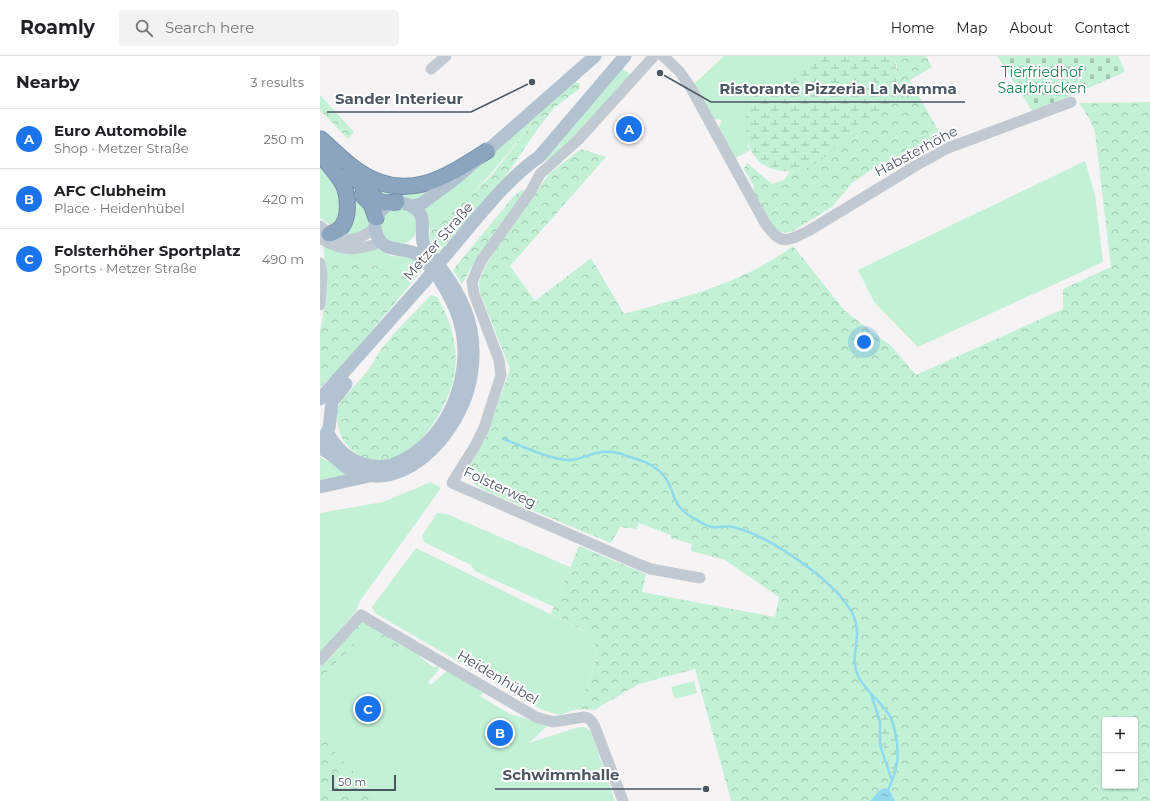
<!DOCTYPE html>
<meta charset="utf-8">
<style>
:root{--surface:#fff;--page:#f2f2f2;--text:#202124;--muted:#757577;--line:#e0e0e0;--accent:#1a73e8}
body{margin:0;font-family:Montserrat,sans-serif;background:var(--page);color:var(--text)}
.controls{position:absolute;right:12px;bottom:12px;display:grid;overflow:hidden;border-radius:4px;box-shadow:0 1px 3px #0004}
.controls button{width:36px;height:36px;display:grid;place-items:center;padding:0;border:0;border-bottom:1px solid var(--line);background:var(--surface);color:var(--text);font:20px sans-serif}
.scale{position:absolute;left:12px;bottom:10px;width:64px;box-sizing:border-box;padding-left:4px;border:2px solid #4a5661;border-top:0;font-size:11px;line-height:14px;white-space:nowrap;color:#4a5661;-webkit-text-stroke:3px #fff;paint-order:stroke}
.you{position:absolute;left:544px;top:286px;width:14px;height:14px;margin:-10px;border:3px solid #fff;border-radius:50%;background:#1a73e8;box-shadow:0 0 0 6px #1a73e833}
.badge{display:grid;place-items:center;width:26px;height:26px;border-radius:50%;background:var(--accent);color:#fff;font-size:13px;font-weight:700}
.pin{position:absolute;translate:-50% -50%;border:2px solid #fff;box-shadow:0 1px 4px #0006}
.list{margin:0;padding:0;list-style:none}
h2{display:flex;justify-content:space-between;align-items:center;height:52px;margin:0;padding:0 16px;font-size:17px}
h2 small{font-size:13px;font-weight:400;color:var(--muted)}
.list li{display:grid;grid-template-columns:26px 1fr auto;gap:12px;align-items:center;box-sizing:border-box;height:60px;padding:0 16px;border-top:1px solid var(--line)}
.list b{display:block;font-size:15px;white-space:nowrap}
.list p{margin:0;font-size:13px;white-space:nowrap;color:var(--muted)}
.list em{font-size:13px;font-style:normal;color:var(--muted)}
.icon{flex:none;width:22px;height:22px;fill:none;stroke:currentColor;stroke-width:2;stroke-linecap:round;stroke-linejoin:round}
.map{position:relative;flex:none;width:830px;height:745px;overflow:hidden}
header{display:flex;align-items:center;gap:24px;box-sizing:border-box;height:56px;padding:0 20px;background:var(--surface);border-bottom:1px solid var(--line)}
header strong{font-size:19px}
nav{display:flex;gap:22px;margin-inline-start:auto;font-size:14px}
.search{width:280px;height:36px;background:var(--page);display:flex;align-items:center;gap:10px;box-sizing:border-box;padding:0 14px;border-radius:4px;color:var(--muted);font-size:15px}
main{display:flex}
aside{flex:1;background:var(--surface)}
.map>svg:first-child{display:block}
</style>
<header>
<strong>Roamly</strong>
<div class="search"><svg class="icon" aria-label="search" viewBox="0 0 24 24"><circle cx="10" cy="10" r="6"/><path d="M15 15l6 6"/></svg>Search here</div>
<nav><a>Home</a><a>Map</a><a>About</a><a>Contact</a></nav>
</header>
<main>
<aside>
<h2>Nearby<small>3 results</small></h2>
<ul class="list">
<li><span class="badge">A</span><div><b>Euro Automobile</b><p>Shop · Metzer Straße</p></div><em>250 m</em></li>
<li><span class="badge">B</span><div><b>AFC Clubheim</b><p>Place · Heidenhübel</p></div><em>420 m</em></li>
<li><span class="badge">C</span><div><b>Folsterhöher Sportplatz</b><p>Sports · Metzer Straße</p></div><em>490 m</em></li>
</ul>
</aside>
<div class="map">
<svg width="830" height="745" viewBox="0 0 830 745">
<defs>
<pattern id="forest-crowns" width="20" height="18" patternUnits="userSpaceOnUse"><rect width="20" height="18" fill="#c3f1d5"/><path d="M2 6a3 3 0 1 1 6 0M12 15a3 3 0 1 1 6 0" fill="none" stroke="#a0c6b0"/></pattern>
<pattern id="wetland-marsh" width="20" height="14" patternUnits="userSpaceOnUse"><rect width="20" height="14" fill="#c3f1d5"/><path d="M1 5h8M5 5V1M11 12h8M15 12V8" fill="none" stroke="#a0c6b0"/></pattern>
<pattern id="cemetery-stones" width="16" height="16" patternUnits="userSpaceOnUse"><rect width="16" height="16" fill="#c3f1d5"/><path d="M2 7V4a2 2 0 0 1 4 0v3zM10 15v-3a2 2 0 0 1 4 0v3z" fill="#a0c6b0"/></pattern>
<pattern id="water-ripples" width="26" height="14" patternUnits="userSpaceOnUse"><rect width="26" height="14" fill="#90daee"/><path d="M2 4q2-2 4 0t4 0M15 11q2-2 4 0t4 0" fill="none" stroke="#78b4c4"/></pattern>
</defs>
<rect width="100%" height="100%" fill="#f5f3f3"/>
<path fill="#c3f1d5" d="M 309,0 L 311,0 L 302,12 L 312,20 L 256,81 L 227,105 L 225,104 L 223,102 Z
M 404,0 L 494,0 C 486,8 477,17 467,22 C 454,29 442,33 431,43 L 428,91 L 430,94 L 414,103 L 400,80 L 403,78 L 399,72 L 402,65 L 398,63 L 392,64 L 373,29 Z
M 225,50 C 190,95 157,140 110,174 L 108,162 L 104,152 Z
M 765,105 L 775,139 L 783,206 L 598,291 L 554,246 L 538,214 Z
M 0,108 L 19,128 L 22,157 L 14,168 L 9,168 L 0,162 Z
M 46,126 L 113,131 L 99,145 L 64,143 Z
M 29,130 C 37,140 61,162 44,175 C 39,178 31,179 26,181 L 24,175 Z
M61 170a18 18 0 1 1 36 0a18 18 0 1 1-36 0Z
M 3,187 L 52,192 L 59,193 L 71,200 L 93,201 L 105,211 L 99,218 L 89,213 L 69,213 L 43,207 L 8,204 L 8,239 L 0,276 L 6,238 L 6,219 Z
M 0,401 L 9,406 L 11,405 L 30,420 L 0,427 Z
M 111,426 L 121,432 L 40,545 L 36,555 L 0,597 L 0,457 L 63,446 Z
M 117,457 L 127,458 L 250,511 L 234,551 L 155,515 L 151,509 L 104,486 L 102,480 Z
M 96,492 L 273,579 L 276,598 L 271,622 L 254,654 L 240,659 L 222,654 L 55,557 L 52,551 Z
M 48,574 L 77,604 L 84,588 L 113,611 L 119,610 L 117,616 L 108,626 L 111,629 L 129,613 L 164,635 L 160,640 L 190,658 L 228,669 L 209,687 L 259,671 L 265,671 L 271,676 L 295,745 L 61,745 L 0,680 L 0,623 Z
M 374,625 L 377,637 L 355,643 L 351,631 Z"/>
<path fill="url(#forest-crowns)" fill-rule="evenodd" d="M 574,0 L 606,0 L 612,11 L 590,24 L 622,81 L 557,110 L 533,126 L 512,151 L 473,175 L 465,177 L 457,175 L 448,165 L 433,138 L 434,130 L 424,113 L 427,107 L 452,128 L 464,124 L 470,116 C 498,113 516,91 536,74 C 547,65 558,58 569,50 L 577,11 Z
M 255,26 L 260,28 L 259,33 L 234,52 L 216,75 L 184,123 L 117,198 C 110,189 108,185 110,174 L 125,163 L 173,118 L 225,50 Z
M 0,39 L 34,76 L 28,83 L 0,54 Z
M 830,46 L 830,745 L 575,745 L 569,733 L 565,732 L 560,734 L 550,745 L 411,745 L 375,613 L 319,628 L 274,654 L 264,653 L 254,654 L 271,622 L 276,598 L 273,579 L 231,558 L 259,490 L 326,518 L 322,536 L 455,561 L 459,541 L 405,504 L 371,495 L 372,488 L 351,482 L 351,479 L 319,467 L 317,473 L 300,471 L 291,487 L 168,436 L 154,428 L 149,420 L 149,412 L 168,376 L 190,313 L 160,237 L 159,226 L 166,209 L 176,193 L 229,118 L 261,93 L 286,101 L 190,210 L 215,245 L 271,202 L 304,258 C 364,241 422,228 473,190 L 525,255 L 571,290 L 596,319 L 743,253 L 743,233 L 791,211 L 775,76 L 769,62 L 759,47 ZM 556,646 L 568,663 L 563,690 L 561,665 ZM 785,664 L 815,664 L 815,730 L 785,730 Z
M 203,133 L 205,136 L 157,202 L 142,228 L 133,214 L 192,142 Z
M 8,204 L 43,207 L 69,213 L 89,213 L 99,218 L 9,326 L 7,324 L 0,332 L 0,276 L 8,239 Z
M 111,239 L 117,241 C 130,263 138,287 135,313 C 130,359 74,441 26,388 C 19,380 15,362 18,351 C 22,341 38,327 45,318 C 51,311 55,303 60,295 C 75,275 94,257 111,239 Z
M 43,564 L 84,588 L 77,604 L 48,574 L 0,623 L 0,611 Z
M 0,680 L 61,745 L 0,745 Z"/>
<path fill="url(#wetland-marsh)" d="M 494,0 L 574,0 C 576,10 579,32 574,42 C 567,55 550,63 538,73 C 510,95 490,126 450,112 C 436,107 429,94 427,80 C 425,67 423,53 432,42 C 442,31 456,28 469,21 C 478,15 486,8 494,0 Z
M 556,645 C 572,664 583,693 574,718 C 562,694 560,671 556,645 Z"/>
<path fill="url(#cemetery-stones)" d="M 677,0 L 798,0 L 805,16 L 713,56 Z"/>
<path fill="url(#water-ripples)" d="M 565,732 L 569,733 L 575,745 L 550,745 L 560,734 Z"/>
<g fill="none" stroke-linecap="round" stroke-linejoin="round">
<path stroke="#90daee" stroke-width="2.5" d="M 184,383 C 198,389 236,406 250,404 C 269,402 277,392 298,397 C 313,402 333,406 344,420 C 356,435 350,447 370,460 C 376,463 385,470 392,471 C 399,472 407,469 413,471 C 448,479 508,521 528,550 C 548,579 527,596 538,620 C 545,634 558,643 567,656 C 572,661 573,668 575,675 C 580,698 578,713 568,734
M 551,638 L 560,666 L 560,689 L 572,725"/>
<g stroke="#7690ad" stroke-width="17">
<path id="highway" d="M 1,83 C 13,94 25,106 38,115 C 86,148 125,122 167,95
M 0,98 C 7,107 15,115 21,125 C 29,137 31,165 18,174 C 16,176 12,177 9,178
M 30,117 L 57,144 L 63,147 L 77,146
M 42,139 L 51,148 L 56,162"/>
</g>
<path stroke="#c1cad2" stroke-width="11" d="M 334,0 L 258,84 L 220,118 L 211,135 L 161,205 L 152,226 L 154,238 L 179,304 L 181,319 L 164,372 L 155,390 L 132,427 L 318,508 L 331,513 L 380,522
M 343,0 L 359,15 L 371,32 L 445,167 C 461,190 466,186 490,174 L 597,109 L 628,92 L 751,46
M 111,13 L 126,0
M 0,170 C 20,186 34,189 55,172
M 0,182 C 20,196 38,195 61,186
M 0,207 L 2,219 L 0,249
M 0,604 L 41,559 L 216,661 L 233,666 L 264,661 C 270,662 272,665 275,671 L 303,745"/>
<path stroke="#b3c2d1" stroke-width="13" d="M 92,150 L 101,148 L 136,122 L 275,0
M 125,200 C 152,169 186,123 219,101 L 305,0
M 0,343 L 105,225
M 3,384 L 9,372 L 12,346 L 26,328
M 0,392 C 15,398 24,414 40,418 C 89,430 131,382 146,340 C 153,320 155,295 151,274 C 145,241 124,216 104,190 C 98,176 111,158 89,149 C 84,147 79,146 74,147 C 67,148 62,152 58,159 C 55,164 54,171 56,176 C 62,201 89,188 102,202 C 116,216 127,234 135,252 C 156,302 138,367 93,398 C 85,403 76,409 66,410 C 39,413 20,399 7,376
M 0,431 L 49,420"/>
<use href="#highway" stroke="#8ba5c1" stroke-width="15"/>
<path stroke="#b3c2d1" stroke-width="13" d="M 105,225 L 125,200"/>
</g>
<g text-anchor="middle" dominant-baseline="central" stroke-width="4" stroke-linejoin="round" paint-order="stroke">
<g font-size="14" fill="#17864f" stroke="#fff">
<text x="722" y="16">Tierfriedhof<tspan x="722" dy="16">Saarbrücken</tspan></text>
</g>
<g font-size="14" fill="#4a5661" stroke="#fff">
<text transform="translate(596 95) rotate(-28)">Habsterhöhe</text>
<text transform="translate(118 185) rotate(-49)">Metzer Straße</text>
<text transform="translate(180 431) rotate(25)">Folsterweg</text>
<text transform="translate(178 621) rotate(31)">Heidenhübel</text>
</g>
</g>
<path fill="none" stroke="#4a5661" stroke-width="1.5" d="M340 17L391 46H645M212 26L151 56H7M386 733L308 733H175"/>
<g fill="#4a5661" stroke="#fff" stroke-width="1.5">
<circle cx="340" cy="17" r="4"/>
<circle cx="212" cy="26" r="4"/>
<circle cx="386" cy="733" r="4"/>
</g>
<g font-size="15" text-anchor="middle" font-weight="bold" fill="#4a5661" stroke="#fff" stroke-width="4" stroke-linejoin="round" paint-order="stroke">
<text x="518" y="38">Ristorante Pizzeria La Mamma</text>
<text x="79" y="48">Sander Interieur</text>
<text x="241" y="724">Schwimmhalle</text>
</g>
</svg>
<div class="controls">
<button>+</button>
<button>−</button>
</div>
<div class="scale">50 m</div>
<div class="you"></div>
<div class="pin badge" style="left:309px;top:73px">A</div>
<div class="pin badge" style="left:180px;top:677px">B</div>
<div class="pin badge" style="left:48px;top:653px">C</div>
</div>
</main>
